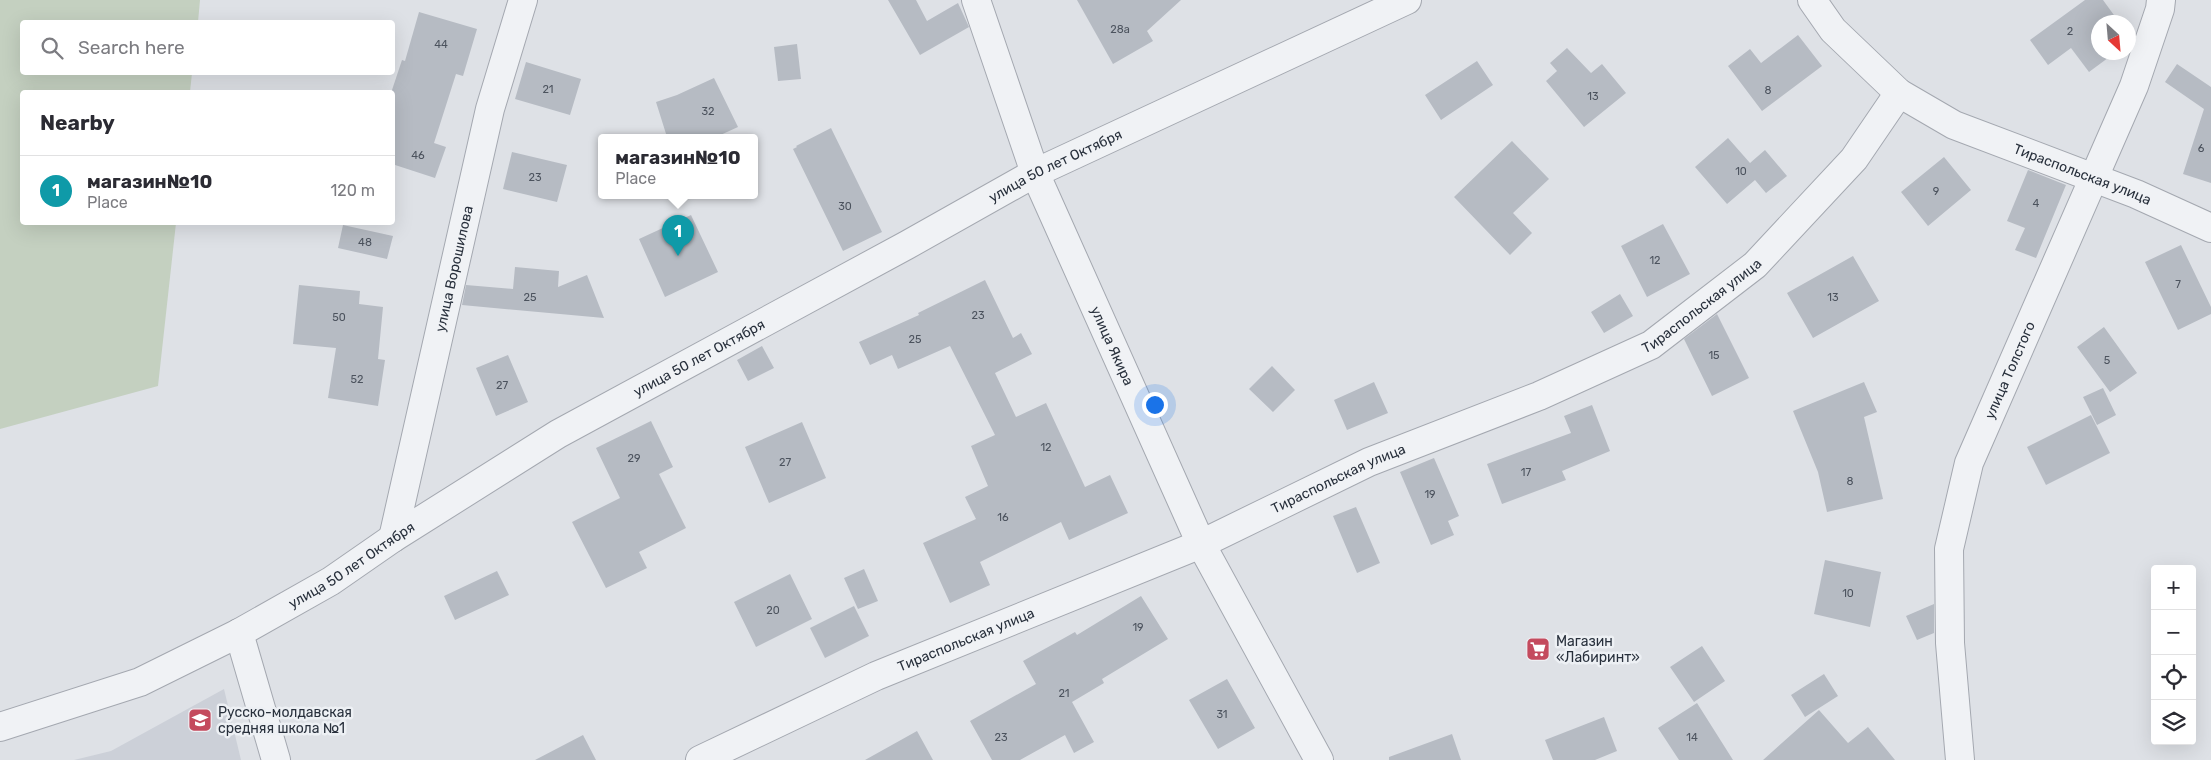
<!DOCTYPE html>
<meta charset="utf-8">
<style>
:root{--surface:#fff;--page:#f7f7f7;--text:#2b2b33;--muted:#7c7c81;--line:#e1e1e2;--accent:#c44b5e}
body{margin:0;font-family:Rubik,sans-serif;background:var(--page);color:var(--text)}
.controls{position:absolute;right:15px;bottom:15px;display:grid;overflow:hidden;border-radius:5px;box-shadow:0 5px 20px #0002}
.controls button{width:45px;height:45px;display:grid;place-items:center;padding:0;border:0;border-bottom:1px solid var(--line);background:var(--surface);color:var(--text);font:25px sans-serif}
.compass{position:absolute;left:2091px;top:15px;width:45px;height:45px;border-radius:50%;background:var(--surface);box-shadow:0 5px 20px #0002;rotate:154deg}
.you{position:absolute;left:1154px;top:404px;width:18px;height:18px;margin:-12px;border:4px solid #fff;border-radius:50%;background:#1a73e8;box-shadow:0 0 0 8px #1a73e833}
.badge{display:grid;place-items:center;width:32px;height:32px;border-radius:50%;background:var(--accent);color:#fff;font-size:16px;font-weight:700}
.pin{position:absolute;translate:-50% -41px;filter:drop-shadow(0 1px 2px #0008)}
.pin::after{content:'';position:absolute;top:26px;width:18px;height:15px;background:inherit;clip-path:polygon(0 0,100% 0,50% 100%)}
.popup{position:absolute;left:598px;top:134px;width:160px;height:65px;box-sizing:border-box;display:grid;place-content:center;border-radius:5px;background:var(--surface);filter:drop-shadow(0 1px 4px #0005);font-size:16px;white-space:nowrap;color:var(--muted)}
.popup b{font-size:19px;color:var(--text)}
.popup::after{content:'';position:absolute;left:50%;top:100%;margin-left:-10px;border:10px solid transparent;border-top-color:var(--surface)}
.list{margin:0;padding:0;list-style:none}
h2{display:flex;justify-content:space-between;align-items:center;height:65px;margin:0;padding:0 20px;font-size:21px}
h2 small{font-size:16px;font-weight:400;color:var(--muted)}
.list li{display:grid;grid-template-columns:32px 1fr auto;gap:15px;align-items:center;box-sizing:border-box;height:70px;padding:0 20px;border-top:1px solid var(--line)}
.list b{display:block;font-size:19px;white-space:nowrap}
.list p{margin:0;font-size:16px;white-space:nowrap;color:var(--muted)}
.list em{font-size:16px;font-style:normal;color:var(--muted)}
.icon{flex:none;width:28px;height:28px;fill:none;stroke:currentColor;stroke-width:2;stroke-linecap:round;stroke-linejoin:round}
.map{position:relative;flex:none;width:2211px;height:760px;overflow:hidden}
.search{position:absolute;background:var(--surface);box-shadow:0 5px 20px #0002;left:20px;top:20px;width:375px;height:55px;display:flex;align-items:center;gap:12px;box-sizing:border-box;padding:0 18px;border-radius:5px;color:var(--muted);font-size:19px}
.panel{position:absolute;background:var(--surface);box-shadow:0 5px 20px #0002;left:20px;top:90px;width:375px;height:135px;border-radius:5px}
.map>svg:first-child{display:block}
</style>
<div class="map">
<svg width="2211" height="760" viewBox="0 0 2211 760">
<rect width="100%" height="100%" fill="#dee1e6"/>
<path fill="#ccd0d8" d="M 224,689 L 241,760 L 74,760 L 111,751 Z"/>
<path fill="#c4d0c0" d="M 0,0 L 200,0 L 198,22 L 22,22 L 22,72 L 192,73 L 190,92 L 22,92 L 22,222 L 176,223 L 158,386 L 0,429 Z"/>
<path fill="#b6bbc3" d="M 888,0 L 916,0 L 927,21 L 958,3 L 969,27 L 920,55 Z
M 1077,0 L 1181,0 L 1147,31 L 1153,41 L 1113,64 Z
M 2085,0 L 2103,0 L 2119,22 L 2098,22 L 2098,52 L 2116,52 L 2089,72 L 2071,48 L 2048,65 L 2030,40 Z
M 419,12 L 477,29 L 463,76 L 456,74 L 434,143 L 446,147 L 435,178 L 392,164 L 392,90 L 402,60 L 405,61 Z
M 1798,35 L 1822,66 L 1762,111 L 1728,66 L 1750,49 L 1761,63 Z
M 797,44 L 801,79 L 778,81 L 774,47 Z
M 1567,48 L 1591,73 L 1602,64 L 1626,93 L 1584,127 L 1546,81 L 1557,71 L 1550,63 Z
M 1477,61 L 1493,85 L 1441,120 L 1425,95 Z
M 526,62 L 581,79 L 570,115 L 515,99 Z
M 2177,64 L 2211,87 L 2211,183 L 2183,174 L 2204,109 L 2165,82 Z
M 714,78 L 738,127 L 716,137 L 667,137 L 656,102 L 677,95 Z
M 831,128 L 882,232 L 843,251 L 793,149 L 797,147 L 796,146 Z
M 1728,138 L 1750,163 L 1765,150 L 1787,176 L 1766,193 L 1755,180 L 1727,204 L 1695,167 Z
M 1512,141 L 1549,179 L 1513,213 L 1532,233 L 1510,255 L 1454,197 Z
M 512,152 L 567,165 L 557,202 L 503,189 Z
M 1944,157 L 1971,190 L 1928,226 L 1901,192 Z
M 2028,170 L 2066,185 L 2036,258 L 2015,250 L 2025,228 L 2007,221 Z
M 691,215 L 718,272 L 665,297 L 639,239 Z
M 1663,224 L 1690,274 L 1647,297 L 1621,246 Z
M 343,225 L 393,236 L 387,259 L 338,248 Z
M 2181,245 L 2211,307 L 2211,314 L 2178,330 L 2145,262 Z
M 1853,256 L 1879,301 L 1813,338 L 1787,293 Z
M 515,267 L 559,271 L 558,287 L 587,275 L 604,318 L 462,305 L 466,285 L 513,289 Z
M 985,280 L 1013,338 L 1021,333 L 1032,354 L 995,373 L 1016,417 L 1046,403 L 1085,487 L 1110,475 L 1128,513 L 1069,540 L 1061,522 L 980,562 L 990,585 L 950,603 L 923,543 L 976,519 L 965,497 L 988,486 L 971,446 L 995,435 L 950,346 L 898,369 L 892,355 L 870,365 L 859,342 L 919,315 L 918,313 Z
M 299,285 L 360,291 L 359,304 L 383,307 L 378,359 L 385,360 L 378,406 L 328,398 L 336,348 L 293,344 Z
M 1620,294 L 1633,316 L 1604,333 L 1591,312 Z
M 1717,314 L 1749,378 L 1712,396 L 1684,339 Z
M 2104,327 L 2137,373 L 2110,392 L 2077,347 Z
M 762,346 L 774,368 L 748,381 L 737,360 Z
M 508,355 L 528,402 L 496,416 L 476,368 Z
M 1272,366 L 1295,390 L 1273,412 L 1249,389 Z
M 1374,382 L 1388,413 L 1347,430 L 1334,400 Z
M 1864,382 L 1877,412 L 1864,417 L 1883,499 L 1827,512 L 1818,472 L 1793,411 Z
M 2103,388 L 2116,415 L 2097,425 L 2083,397 Z
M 1592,405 L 1610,451 L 1562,471 L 1566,480 L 1502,504 L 1487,464 L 1571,433 L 1564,416 Z
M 2091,415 L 2110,453 L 2046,485 L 2027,447 Z
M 651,421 L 673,467 L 659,474 L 686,528 L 639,552 L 647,568 L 606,588 L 572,522 L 620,498 L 596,448 Z
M 802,422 L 826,478 L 769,503 L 745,447 Z
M 1434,458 L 1459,516 L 1448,521 L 1454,535 L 1431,545 L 1400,472 Z
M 1356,507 L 1380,563 L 1357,573 L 1333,516 Z
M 1825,560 L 1881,572 L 1870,627 L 1814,614 Z
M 864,569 L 878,601 L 858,609 L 844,578 Z
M 497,571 L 509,595 L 455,620 L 444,596 Z
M 790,574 L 812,619 L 756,647 L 734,602 Z
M 1141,596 L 1168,639 L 1102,679 L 1104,683 L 1072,702 L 1094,742 L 1074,753 L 1065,735 L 1020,760 L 992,760 L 970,721 L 1036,684 L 1023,661 L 1075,632 L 1077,635 Z
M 1934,604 L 1934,633 L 1917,640 L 1906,616 Z
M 854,606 L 869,636 L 825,658 L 810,628 Z
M 1702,646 L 1725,681 L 1694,702 L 1670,667 Z
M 1824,674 L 1838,696 L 1805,717 L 1791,695 Z
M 1227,679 L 1255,728 L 1218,749 L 1189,700 Z
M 1697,703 L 1733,760 L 1679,760 L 1658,728 Z
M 1819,710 L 1848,743 L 1868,727 L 1895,760 L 1763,760 Z
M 1604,717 L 1617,751 L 1595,760 L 1553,760 L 1545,740 Z
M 917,731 L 933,760 L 865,760 Z
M 1452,734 L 1461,760 L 1389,760 L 1389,757 Z
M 583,735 L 596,760 L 535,760 Z"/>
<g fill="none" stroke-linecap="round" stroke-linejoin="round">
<g stroke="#a4a8b0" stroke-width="30">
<g id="minor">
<path id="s1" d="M 976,0 L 1035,173 L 1201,544 L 1319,760"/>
<path id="s2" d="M 1812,0 L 1833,30 L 1899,93 L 1954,125 L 2136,194 L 2211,228"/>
<path id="s3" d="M 393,538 L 490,109 L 523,0"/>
<path d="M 239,633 L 276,760"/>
<path id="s4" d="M 0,727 L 140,682 L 239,633 L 331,581 L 393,538 L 558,434 L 907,245 L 1035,173 L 1407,0"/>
<path id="s5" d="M 700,760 L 876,676 L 1201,544 L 1369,462 L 1539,396 L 1651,345 L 1755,265 L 1854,159 L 1899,93"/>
<path id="s6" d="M 1960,760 L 1950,643 L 1949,549 L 1969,463 L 2134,86 L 2160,9 L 2161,0"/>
</g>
</g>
<use href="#minor" stroke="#f0f2f5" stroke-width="28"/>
</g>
<defs>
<g id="supermarket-square" transform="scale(1.25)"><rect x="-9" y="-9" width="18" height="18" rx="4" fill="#c44b5e" stroke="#edf0f4"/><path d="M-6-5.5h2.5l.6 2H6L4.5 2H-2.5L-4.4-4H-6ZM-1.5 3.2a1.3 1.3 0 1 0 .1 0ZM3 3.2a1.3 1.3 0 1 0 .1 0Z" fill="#fff"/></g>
<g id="school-square" transform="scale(1.25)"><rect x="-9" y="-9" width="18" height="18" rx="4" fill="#c44b5e" stroke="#edf0f4"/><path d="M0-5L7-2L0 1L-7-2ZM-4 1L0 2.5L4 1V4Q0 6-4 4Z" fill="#fff"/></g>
</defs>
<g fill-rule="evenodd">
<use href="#supermarket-square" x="1538" y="649"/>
<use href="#school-square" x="200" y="720"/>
</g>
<g text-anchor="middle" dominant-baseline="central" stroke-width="5" stroke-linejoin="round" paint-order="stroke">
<g font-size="11" fill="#4c535e">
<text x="1120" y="29">28а</text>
<text x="2070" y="31">2</text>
<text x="441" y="44">44</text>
<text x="548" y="89">21</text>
<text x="1768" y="90">8</text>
<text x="1593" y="96">13</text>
<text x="708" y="111">32</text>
<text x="2201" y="148">6</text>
<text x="418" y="155">46</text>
<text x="1741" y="171">10</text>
<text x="535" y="177">23</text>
<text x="1936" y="191">9</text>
<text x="2036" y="203">4</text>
<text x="845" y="206">30</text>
<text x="365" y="242">48</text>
<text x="1655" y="260">12</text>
<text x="2178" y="284">7</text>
<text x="530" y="297">25</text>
<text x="1833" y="297">13</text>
<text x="978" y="315">23</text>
<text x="339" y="317">50</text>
<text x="915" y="339">25</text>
<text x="1714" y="355">15</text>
<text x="2107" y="360">5</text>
<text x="357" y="379">52</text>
<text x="502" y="385">27</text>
<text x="1046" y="447">12</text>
<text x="634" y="458">29</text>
<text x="785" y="462">27</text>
<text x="1526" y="472">17</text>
<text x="1850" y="481">8</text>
<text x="1430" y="494">19</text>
<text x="1003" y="517">16</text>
<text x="1848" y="593">10</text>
<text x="773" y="610">20</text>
<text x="1138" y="627">19</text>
<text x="1064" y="693">21</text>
<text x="1222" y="714">31</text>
<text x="1001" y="737">23</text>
<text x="1692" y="737">14</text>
</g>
<g font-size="14" fill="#28303c" stroke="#edf0f4">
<text stroke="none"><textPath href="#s4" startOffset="1199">улица 50 лет Октября</textPath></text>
<text stroke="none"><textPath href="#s2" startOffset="329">Тираспольская улица</textPath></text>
<text stroke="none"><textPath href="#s3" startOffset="276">улица Ворошилова</textPath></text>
<text stroke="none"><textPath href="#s5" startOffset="1102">Тираспольская улица</textPath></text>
<text stroke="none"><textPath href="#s1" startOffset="372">улица Якира</textPath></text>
<text stroke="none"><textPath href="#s4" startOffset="794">улица 50 лет Октября</textPath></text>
<text stroke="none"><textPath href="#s6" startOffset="401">улица Толстого</textPath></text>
<text stroke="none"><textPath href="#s5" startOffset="698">Тираспольская улица</textPath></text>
<text stroke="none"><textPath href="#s4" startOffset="389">улица 50 лет Октября</textPath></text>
<text stroke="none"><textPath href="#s5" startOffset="292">Тираспольская улица</textPath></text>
</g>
<g font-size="14" fill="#28303c" stroke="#edf0f4" text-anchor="start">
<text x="1556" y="641">Магазин<tspan x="1556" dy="16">«Лабиринт»</tspan></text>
<text x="218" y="712">Русско-молдавская<tspan x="218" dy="16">средняя школа №1</tspan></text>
</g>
</g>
</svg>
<div class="controls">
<button>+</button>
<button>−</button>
<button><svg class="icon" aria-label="locate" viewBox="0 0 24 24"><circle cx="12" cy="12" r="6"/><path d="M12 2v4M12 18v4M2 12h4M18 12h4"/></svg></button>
<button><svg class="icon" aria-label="layers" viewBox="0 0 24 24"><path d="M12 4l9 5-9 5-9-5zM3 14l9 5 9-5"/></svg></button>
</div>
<svg class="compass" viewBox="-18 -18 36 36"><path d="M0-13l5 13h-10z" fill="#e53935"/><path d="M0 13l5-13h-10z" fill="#7c7c81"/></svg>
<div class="you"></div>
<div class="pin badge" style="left:678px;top:256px;background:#0f9aa8">1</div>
<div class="popup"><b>магазин№10</b>Place</div>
<div class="search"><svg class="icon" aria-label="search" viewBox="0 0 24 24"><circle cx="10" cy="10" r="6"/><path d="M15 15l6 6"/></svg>Search here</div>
<section class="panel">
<h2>Nearby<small></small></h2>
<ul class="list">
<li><span class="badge" style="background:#0f9aa8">1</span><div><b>магазин№10</b><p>Place</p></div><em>120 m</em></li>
</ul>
</section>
</div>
